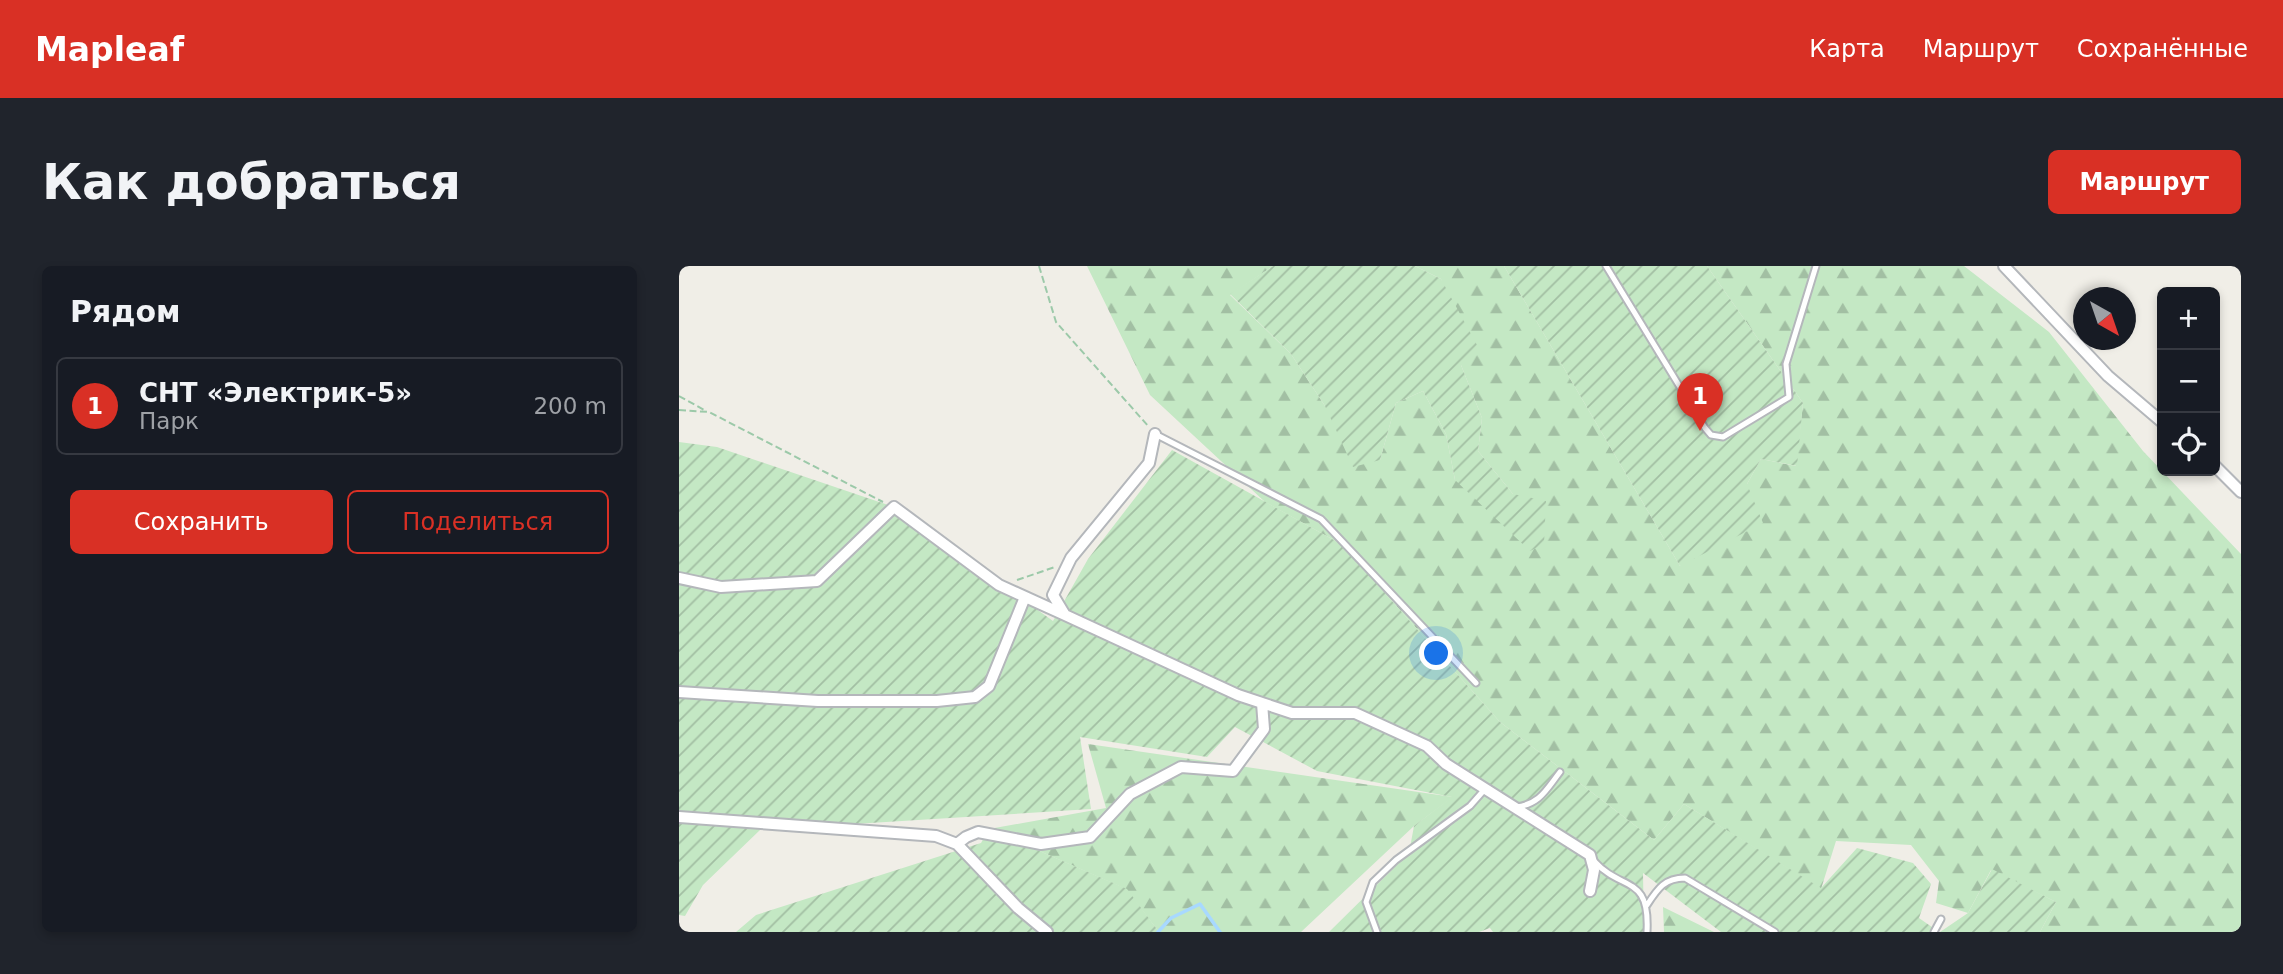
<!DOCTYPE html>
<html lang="ru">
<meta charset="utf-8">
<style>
:root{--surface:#171b24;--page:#20242c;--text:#f1f3f6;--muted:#9ea1a6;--line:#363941;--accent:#d93025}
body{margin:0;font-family:"DejaVu Sans",sans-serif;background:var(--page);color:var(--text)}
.controls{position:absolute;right:21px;top:21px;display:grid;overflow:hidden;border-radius:10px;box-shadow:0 4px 10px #0003}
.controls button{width:63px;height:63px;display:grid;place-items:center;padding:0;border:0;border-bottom:2px solid var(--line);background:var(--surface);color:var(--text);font:35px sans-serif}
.compass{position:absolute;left:1394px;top:21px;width:63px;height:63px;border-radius:50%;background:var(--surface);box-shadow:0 4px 10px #0003;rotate:140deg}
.you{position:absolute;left:758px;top:388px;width:24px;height:24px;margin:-18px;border:5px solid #fff;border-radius:50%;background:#1a73e8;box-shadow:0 0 0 10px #1a73e833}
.badge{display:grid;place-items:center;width:46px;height:46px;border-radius:50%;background:var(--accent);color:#fff;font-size:23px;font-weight:700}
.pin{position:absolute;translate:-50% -58px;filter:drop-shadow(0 2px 4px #0008)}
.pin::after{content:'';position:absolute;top:37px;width:24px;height:21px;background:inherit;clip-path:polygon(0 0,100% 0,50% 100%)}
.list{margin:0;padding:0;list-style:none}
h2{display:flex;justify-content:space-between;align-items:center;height:91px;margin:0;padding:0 28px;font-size:30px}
h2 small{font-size:23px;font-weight:400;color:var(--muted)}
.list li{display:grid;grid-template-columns:46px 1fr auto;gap:21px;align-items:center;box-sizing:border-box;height:98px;margin:0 14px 14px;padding:0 14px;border:2px solid var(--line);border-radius:10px}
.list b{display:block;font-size:26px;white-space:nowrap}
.list p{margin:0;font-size:23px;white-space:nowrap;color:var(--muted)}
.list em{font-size:23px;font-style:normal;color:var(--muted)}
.actions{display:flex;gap:14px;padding:21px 28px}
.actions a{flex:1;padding:16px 0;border:2px solid var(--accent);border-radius:10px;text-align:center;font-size:24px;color:var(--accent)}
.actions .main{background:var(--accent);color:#fff}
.icon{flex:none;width:38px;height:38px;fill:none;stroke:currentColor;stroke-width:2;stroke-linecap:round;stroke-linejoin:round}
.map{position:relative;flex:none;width:1562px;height:666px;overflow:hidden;border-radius:10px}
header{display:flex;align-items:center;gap:42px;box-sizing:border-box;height:98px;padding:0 35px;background:var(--accent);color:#fff}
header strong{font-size:33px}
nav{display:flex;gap:38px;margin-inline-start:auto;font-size:24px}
.intro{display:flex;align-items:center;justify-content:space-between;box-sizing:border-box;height:168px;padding:0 42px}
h1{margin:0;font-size:49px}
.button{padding:18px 32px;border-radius:10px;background:var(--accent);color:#fff;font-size:24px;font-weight:700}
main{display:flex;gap:42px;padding:0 42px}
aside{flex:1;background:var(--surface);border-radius:10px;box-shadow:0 4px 10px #0003}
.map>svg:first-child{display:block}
</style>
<header>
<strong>Mapleaf</strong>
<nav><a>Карта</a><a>Маршрут</a><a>Сохранённые</a></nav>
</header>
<div class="intro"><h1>Как добраться</h1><a class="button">Маршрут</a></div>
<main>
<aside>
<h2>Рядом<small></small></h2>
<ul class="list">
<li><span class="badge">1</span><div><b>СНТ «Электрик-5»</b><p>Парк</p></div><em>200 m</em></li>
</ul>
<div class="actions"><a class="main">Сохранить</a><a>Поделиться</a></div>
</aside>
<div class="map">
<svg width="1562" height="666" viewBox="0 0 1562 666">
<defs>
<pattern id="forest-firs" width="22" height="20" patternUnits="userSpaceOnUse" patternTransform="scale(1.75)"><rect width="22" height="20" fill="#c4e8c4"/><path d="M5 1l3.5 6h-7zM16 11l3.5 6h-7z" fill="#a2bfa3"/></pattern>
<pattern id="garden-furrows" width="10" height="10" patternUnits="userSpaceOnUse" patternTransform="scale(1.75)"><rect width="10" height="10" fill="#c4e8c4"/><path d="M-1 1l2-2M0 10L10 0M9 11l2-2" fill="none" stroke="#a2bfa3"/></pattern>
</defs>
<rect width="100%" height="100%" fill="#f0eee7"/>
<path fill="url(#forest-firs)" d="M 408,0 L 594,0 L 551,29 L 612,88 L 646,140 L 701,194 L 717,137 L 744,125 L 767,168 L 776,214 L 834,228 L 799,185 L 803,152 L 782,99 L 762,13 L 736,0 L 825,0 L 1001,300 L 1068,218 L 1082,193 L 1117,200 L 1124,137 L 1028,0 L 1285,0 L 1370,66 L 1464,185 L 1562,288 L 1562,666 L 1361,666 L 1377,636 L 1312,604 L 1289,647 L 1257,637 L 1260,615 L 1232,579 L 1157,575 L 1142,623 L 1005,538 L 975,574 L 821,456 L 662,278 L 586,236 L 471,129 Z
M 409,478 L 774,531 L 735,560 L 622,666 L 480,666 L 447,623 L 310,563 L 427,542 Z
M 984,641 L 1035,666 L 985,666 Z"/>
<path fill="url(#garden-furrows)" d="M 594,0 L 736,0 L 762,13 L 798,79 L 782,99 L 803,152 L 799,185 L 834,228 L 867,235 L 865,278 L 851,285 L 776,214 L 767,168 L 744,125 L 717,137 L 701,194 L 674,201 L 646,140 L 612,88 L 551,28 Z
M 825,0 L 1028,0 L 1124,137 L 1118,200 L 1082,193 L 1068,218 L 1084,257 L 1001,300 Z
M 0,176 L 38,181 L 215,241 L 374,355 L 409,293 L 493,184 L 662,278 L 821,456 L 975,574 L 1005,538 L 1142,622 L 1178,582 L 1234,597 L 1252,618 L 1240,652 L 1260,666 L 1042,666 L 964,607 L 965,666 L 814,666 L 811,662 L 800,666 L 650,666 L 730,587 L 735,560 L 773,531 L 638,505 L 556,461 L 528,491 L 401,471 L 412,543 L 81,564 L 24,619 L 6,650 L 0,649 Z
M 310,563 L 448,623 L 480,666 L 57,666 L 77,649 L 302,577 Z
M 1313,603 L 1377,636 L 1361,666 L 1261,666 L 1289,647 Z"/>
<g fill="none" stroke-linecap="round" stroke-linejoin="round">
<path stroke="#a8d9ff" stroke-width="3.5" d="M 479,666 L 492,652 L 521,638 L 541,666"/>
<g stroke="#b4b7bb" stroke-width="9">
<path id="service" d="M 927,0 L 1026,162 L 1032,169 L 1044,171 L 1110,131 L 1107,98 L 1137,0
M 476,168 L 642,253 L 797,417
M 837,541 C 861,538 867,524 881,506
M 915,595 C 943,626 971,608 968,666
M 968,639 C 979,622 986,612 1006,612 L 1096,666
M 698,666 L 687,636 L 694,616 L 717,594 L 791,540 L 806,523
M 1255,666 L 1262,653"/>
</g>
<g stroke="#b4b7bb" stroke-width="14">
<path id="minor" d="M 1325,0 L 1429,110 L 1483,156
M 476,168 L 470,197 L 392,292 L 374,329 L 386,349 L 559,429 L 613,447 L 676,447 L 748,480 L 767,498 L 911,589 L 915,604 L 911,625
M 1536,200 L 1562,226
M 0,312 L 42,321 L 138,315 L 215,241 L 320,319 L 386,349
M 0,426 L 139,435 L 258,435 L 296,431 L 310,420 L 346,331
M 0,551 L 257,570 L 278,578 L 339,642 L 368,666
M 278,578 L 287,571 L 299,566 L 362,578 L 411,571 L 451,528 L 502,501 L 554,505 L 585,463 L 583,437"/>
</g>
<path stroke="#9cc9a9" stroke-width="2" stroke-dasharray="7 3.5" stroke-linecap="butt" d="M 360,0 L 377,56 L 470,161
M 0,130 L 27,145
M 0,144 L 30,146 L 204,236
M 338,314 L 376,301"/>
<use href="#service" stroke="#fff" stroke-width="5"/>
<use href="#minor" stroke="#fff" stroke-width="10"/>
</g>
</svg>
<div class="controls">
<button>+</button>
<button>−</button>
<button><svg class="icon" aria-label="locate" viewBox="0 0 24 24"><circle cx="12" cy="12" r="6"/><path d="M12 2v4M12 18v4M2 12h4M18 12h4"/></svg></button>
</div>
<svg class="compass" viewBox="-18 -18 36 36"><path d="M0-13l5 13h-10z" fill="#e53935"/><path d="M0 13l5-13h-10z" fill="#9ea1a6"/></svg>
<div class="you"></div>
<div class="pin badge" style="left:1021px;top:165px">1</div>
</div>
</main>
